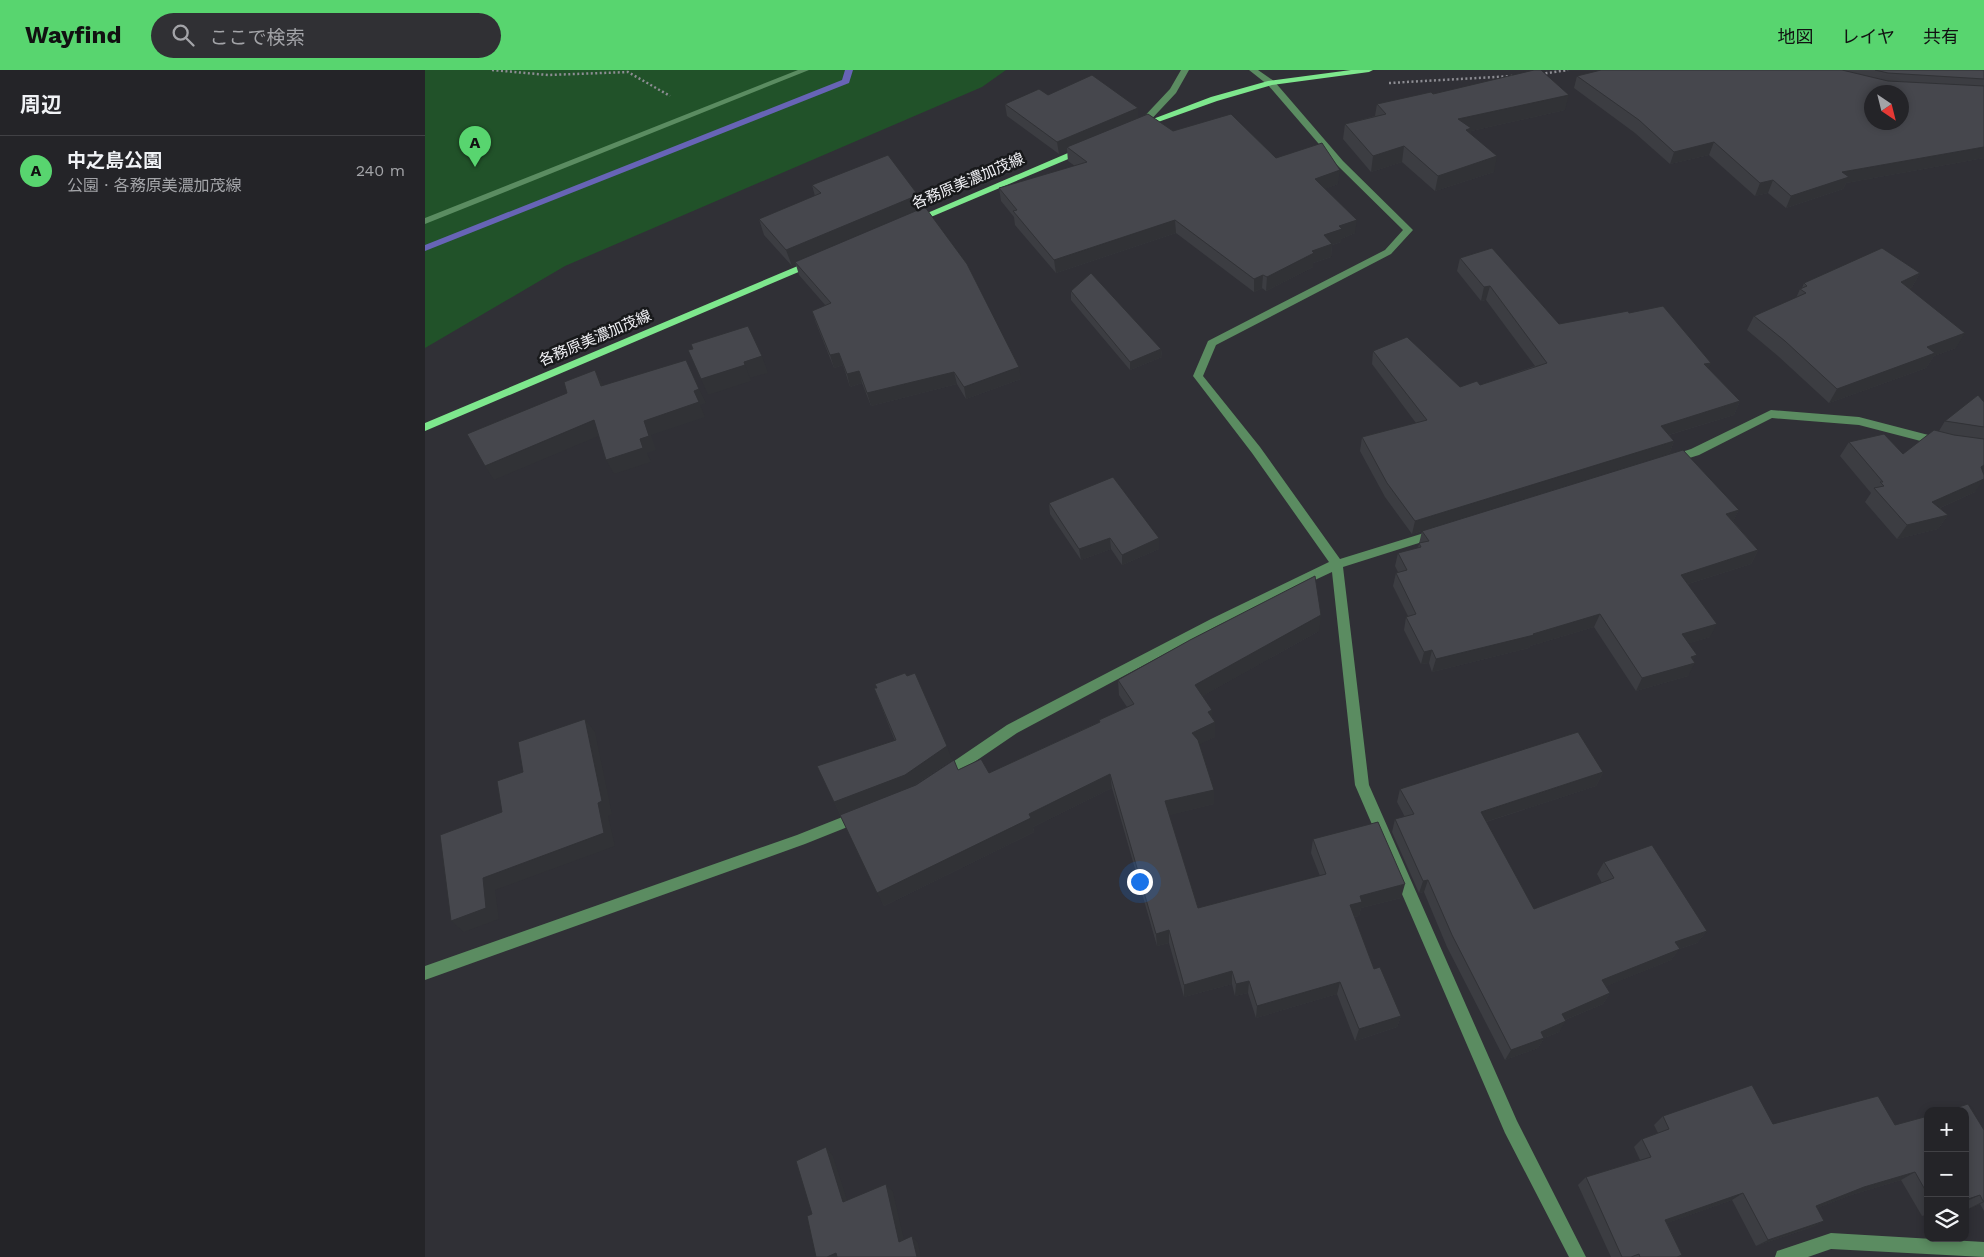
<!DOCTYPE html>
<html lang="ja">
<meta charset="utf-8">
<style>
:root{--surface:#242428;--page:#303034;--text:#f1f3f6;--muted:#a3a4a8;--line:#414145;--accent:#58d56f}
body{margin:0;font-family:"Work Sans","Noto Sans JP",sans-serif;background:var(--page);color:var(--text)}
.controls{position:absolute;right:15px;bottom:15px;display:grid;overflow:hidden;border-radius:10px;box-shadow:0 2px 8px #0003}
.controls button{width:45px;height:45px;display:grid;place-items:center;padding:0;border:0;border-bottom:1px solid var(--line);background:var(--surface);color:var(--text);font:25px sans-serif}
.compass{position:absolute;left:1439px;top:15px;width:45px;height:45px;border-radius:50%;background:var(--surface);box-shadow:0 2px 8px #0003;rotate:145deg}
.you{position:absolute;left:714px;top:811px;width:18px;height:18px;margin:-12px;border:4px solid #fff;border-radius:50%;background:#1a73e8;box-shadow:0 0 0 8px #1a73e833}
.badge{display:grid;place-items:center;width:32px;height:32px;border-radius:50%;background:var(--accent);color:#111;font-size:16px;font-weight:700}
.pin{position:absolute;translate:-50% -41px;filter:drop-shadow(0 1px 2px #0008)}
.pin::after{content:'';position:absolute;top:26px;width:18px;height:15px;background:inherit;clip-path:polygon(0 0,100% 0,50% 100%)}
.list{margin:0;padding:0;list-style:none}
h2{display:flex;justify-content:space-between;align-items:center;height:65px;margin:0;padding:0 20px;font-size:21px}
h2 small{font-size:16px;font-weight:400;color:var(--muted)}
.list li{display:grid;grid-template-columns:32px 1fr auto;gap:15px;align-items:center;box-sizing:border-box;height:70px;padding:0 20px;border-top:1px solid var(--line)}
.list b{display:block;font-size:19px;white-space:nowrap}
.list p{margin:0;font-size:16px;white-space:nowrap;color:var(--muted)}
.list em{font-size:16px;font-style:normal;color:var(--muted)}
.icon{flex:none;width:28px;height:28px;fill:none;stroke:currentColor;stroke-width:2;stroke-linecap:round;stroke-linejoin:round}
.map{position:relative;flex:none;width:1559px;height:1187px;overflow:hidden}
header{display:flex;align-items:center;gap:30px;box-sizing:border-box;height:70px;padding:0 25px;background:var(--accent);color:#111}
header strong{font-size:24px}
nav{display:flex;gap:28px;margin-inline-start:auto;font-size:18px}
.search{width:350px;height:45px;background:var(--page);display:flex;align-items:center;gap:12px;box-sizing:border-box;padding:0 18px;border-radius:28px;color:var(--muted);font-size:19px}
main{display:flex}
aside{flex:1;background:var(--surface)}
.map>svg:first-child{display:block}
</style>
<header>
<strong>Wayfind</strong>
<div class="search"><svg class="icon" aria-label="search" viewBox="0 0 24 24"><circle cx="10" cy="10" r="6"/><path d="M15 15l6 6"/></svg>ここで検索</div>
<nav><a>地図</a><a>レイヤ</a><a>共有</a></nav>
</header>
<main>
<aside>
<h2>周辺<small></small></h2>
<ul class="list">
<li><span class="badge">A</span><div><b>中之島公園</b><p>公園 · 各務原美濃加茂線</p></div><em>240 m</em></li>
</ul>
</aside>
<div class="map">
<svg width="1559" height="1187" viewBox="0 0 1559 1187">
<rect width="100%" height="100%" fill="#303036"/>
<path fill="#215229" d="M 0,0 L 581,0 L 557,17 L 140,196 L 0,278 Z"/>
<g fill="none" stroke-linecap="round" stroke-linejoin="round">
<path fill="#6764b6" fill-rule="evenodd" d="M 420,0 L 428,0 L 424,13 L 0,181 L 0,175 L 417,10 Z"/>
<path stroke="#8d8d93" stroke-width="2.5" stroke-dasharray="2 2.5" stroke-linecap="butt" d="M 67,0 L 123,5 L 203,2 L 245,26
M 1116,4 L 1143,0
M 964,13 L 1088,6"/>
<path fill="#5b8c61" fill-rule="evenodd" d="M 373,0 L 384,0 L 0,154 L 0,148 Z
M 756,0 L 764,0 L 751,23 L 720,56 L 714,56 L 714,52 L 745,19 Z
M 824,0 L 833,0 L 849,11 L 918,91 L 988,160 L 966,184 L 791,275 L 778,306 L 835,377 L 915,489 L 1012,459 L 1018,463 L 1016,466 L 918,497 L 944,715 L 1092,1051 L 1161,1187 L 1144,1187 L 1080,1063 L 930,715 L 907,502 L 794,555 L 592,663 L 523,710 L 518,712 L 513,710 L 511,706 L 513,702 L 582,655 L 786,549 L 904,492 L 827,383 L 768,306 L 783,271 L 960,180 L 978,160 L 912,95 L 843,15 Z
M 1346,340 L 1434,347 L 1515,368 L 1520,372 L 1515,376 L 1434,355 L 1347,348 L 1274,385 L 1248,393 L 1243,389 L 1244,386 L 1266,379 Z
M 435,740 L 440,742 L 442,746 L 440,750 L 380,774 L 0,910 L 0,896 L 372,765 Z
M 1406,1163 L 1559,1172 L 1559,1187 L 1406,1179 L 1383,1187 L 1350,1187 L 1352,1181 Z"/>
<path fill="#7ee78d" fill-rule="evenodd" d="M 926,0 L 948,0 L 944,2 L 847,15 L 792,31 L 719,57 L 712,55 L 786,27 L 843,11 Z
M 657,77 L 661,80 L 660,82 L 494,152 L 491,153 L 486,150 Z
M 387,190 L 392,193 L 390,195 L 0,361 L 0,353 Z"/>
</g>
<path fill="#3c3d42" d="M 1176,0 L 1559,0 L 1559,88 L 1421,113 L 1418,119 L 1361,138 L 1343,123 L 1330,126 L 1284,85 L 1245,94 L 1210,63 L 1149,18 L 1152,6 Z
M 1008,24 L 1140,40 L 1046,61 L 1045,64 L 1069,102 L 1010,121 L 977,92 L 946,102 L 918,69 L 920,54 L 950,46 L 952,34 Z
M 623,25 L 713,48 L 748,61 L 851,88 L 913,114 L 899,119 L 930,163 L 916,169 L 916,172 L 907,175 L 906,187 L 888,193 L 888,197 L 841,221 L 837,218 L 829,222 L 751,163 L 631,203 L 590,155 L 589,147 L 576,131 L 574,118 L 650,96 L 643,91 L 642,80 L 634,84 L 582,46 L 580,34 Z
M 387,115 L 496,139 L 596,309 L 541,329 L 532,314 L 446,336 L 437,313 L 425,317 L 418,295 L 409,298 L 391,253 L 387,241 L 401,236 L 374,205 L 371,195 L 367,196 L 339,165 L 334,149 L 390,126 Z
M 1035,188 L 1134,254 L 1204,243 L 1286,293 L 1283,298 L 1315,331 L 1309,345 L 1244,365 L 1249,371 L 1244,384 L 987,464 L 960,427 L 935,381 L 937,367 L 991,353 L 947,294 L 948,281 L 1035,317 L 1055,315 L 1110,296 L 1061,230 L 1056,231 L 1032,201 Z
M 1495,203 L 1487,217 L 1484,219 L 1531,278 L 1509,286 L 1501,298 L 1404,333 L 1353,286 L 1322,260 L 1329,246 L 1371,228 L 1375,219 L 1377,218 L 1379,213 Z
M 646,221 L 736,279 L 737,287 L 705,300 L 646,230 Z
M 1520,351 L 1559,357 L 1559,401 L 1558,402 L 1550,422 L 1515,438 L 1523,445 L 1513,459 L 1472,469 L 1440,432 L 1446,423 L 1415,386 L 1424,372 L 1478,384 L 1514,361 Z
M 624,433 L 734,468 L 734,479 L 697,495 L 686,479 L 656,490 L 625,444 Z
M 1314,440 L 1308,451 L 1333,480 L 1326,494 L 1263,514 L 1285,567 L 1264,573 L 1268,591 L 1263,606 L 1211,621 L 1169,557 L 1105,576 L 1104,578 L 1007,602 L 1004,593 L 996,594 L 979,560 L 981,547 L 983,546 L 968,516 L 971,503 L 973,502 L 970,496 L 973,483 L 993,478 L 997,461 Z
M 894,561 L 777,626 L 787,647 L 790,652 L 790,667 L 774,674 L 789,734 L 744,745 L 773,838 L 895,806 L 886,783 L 888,769 L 976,828 L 936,838 L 934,846 L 929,847 L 949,899 L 976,946 L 972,957 L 930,971 L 912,924 L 831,948 L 823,923 L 810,926 L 807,914 L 759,927 L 744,873 L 732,876 L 687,718 L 608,757 L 609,762 L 459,836 L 392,696 L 470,671 L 449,618 L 527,690 L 487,717 L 533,700 L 564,703 L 674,652 L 674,650 L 702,637 L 694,625 L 693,610 Z
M 1178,702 L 1171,716 L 1061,752 L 1109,839 L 1177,813 L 1172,804 L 1179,792 L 1282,861 L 1272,873 L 1254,879 L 1246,890 L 1181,916 L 1185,923 L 1178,934 L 1140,950 L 1134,962 L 1119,968 L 1113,978 L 1080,990 L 1022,877 L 999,822 L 994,823 L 967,762 L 970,749 L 980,747 L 972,732 L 975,719 Z
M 1540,1041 L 1559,1060 L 1559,1141 L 1555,1134 L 1543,1139 L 1540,1134 Z
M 1238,1046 L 1348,1054 L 1470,1055 L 1503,1046 L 1503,1144 L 1497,1146 L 1476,1110 L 1426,1125 L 1392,1138 L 1399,1151 L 1387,1157 L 1331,1176 L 1307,1130 L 1242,1153 L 1257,1185 L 1254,1187 L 1186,1187 L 1153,1115 L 1161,1107 L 1215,1090 L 1209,1077 L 1217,1069 L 1233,1063 L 1229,1055 Z"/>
<path fill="#313236" d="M 1144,25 L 1140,40 L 1046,61 L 1043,74 L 1033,49 Z
M 713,38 L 713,50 L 642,77 L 642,80 L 634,84 L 632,72 Z
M 1289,72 L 1284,85 L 1245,94 L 1249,82 Z
M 979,76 L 977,92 L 946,102 L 948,86 Z
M 1559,77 L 1559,88 L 1421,113 L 1418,119 L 1361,138 L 1366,126 L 1417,102 Z
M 1072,86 L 1069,102 L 1010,121 L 1013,106 Z
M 915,100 L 913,114 L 889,123 L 890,109 Z
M 1348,110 L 1343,123 L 1330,126 L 1335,113 Z
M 493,125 L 497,142 L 370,192 L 371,195 L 367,196 L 361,180 Z
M 750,150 L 751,163 L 631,203 L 629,190 Z
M 932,150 L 930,163 L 916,169 L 916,172 L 907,175 L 906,187 L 888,193 L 888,197 L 841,221 L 842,207 L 887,181 L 899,165 L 914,156 Z
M 1495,203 L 1487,217 L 1468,226 L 1476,212 Z
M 838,205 L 837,218 L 829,222 L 829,209 Z
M 1065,216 L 1061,230 L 1056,231 L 1059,217 Z
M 1540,263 L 1531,278 L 1509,286 L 1501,298 L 1404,333 L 1412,319 L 1502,277 Z
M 736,279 L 737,287 L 705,300 L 705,292 Z
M 414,283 L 418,295 L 409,298 L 405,285 Z
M 337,286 L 343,303 L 325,308 L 319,292 Z
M 1286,293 L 1280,306 L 1279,294 Z
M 320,295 L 326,311 L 283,325 L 276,309 Z
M 594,297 L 596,309 L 541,329 L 539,317 Z
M 170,300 L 178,314 L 183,331 L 176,316 Z
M 434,301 L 437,313 L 425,317 L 422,304 Z
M 529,302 L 532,314 L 446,336 L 442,323 Z
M 274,319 L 281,333 L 275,335 L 280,347 L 226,365 L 231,380 L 222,383 L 226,392 L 189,404 L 181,390 L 215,369 L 219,351 L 269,321 Z
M 1315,331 L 1309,345 L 1230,369 L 1236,356 Z
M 169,350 L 176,365 L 69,410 L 60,396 Z
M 1249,371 L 1244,384 L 987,464 L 990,451 Z
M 1559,395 L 1559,401 L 1546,411 L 1556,397 Z
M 1559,409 L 1559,410 L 1550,422 L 1497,446 L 1507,432 Z
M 1314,440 L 1307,453 L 1301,444 Z
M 1523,445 L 1513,459 L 1472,469 L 1482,455 Z
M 685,468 L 686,479 L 656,490 L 654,479 Z
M 734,468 L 734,479 L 697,495 L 697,485 Z
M 1333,480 L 1326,494 L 1250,518 L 1256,505 Z
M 1175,544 L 1169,557 L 1105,576 L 1104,578 L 1007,602 L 1011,589 L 1108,564 Z
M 896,545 L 894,561 L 770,630 L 770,615 Z
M 1292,554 L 1285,567 L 1251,577 L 1257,564 Z
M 1007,580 L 1004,593 L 996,594 L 999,582 Z
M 1272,585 L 1266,594 L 1270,593 L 1263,606 L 1211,621 L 1217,608 Z
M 787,640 L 787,653 L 790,652 L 790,667 L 767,678 L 767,663 L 783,642 Z
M 160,649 L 170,662 L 187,744 L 183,746 L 190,776 L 70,820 L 74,849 L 39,862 L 26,851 L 58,808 L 173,733 Z
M 522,676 L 527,690 L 485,718 L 416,746 L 409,732 Z
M 1178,702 L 1171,716 L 1051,755 L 1056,742 Z
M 685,704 L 687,718 L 608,757 L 609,762 L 459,836 L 452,823 L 604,744 Z
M 789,720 L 789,734 L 741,746 L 740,731 Z
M 1003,810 L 999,822 L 994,823 L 998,811 Z
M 980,814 L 976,828 L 936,838 L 934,846 L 922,848 L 925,835 L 935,826 Z
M 744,860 L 744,873 L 732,876 L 731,864 Z
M 1282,861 L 1272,873 L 1254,879 L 1246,890 L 1169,921 L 1177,910 L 1250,872 Z
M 807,901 L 807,914 L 759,927 L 759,915 Z
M 824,911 L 823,923 L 810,926 L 811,914 Z
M 915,912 L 912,924 L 831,948 L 832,936 Z
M 1185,923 L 1178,934 L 1130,954 L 1137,944 Z
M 976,946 L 972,957 L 930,971 L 934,959 Z
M 1141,951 L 1134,962 L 1119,968 L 1113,978 L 1080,990 L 1086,980 L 1116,962 Z
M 401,1077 L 408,1086 L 425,1139 L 418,1132 Z
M 1490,1102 L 1476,1110 L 1426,1125 L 1379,1143 L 1391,1136 L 1439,1117 Z
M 461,1114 L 468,1122 L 481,1178 L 474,1172 Z
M 1318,1123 L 1307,1130 L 1231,1157 L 1240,1150 Z
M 1555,1125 L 1540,1132 L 1540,1130 Z
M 1559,1131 L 1559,1132 L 1555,1134 L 1543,1139 Z
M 1399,1151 L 1387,1157 L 1331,1176 L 1343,1170 Z
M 487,1166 L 493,1173 L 496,1187 L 492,1187 Z
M 411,1183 L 416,1187 L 402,1187 Z"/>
<path fill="#46474d" stroke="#313236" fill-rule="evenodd" d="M 1109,0 L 1116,0 L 1144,25 L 1033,49 L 1046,58 L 1041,60 L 1072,86 L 1013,106 L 979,76 L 948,86 L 920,54 L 961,44 L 952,34 L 1006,22 L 1008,24 Z
M 1176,0 L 1417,0 L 1463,11 L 1559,16 L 1559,77 L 1417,102 L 1424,107 L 1366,126 L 1348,110 L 1335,113 L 1289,72 L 1249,82 L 1214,50 L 1152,6 ZM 1446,22 L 1476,22 L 1476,52 L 1446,52 Z
M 1450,0 L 1559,0 L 1559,9 L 1463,3 Z
M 667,5 L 713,38 L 632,72 L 580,34 L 614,19 L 623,25 Z
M 723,44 L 748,61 L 806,44 L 851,88 L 897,73 L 915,100 L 890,109 L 932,150 L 914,156 L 917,159 L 899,165 L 907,174 L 887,181 L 889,183 L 842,207 L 838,205 L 829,209 L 750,150 L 629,190 L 588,141 L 592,140 L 574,118 L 662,92 L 642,77 Z
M 463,85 L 493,125 L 361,180 L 334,149 L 396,123 L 387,115 Z
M 500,137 L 542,194 L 594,297 L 539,317 L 529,302 L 442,323 L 434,301 L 422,304 L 414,283 L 405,285 L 387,241 L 406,233 L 370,192 Z
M 1067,178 L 1134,254 L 1203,241 L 1204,243 L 1238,236 L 1286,293 L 1279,294 L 1315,331 L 1236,356 L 1249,371 L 990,451 L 962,413 L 937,367 L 1002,350 L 948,281 L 982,267 L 1035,317 L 1052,311 L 1055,315 L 1122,293 L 1065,216 L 1059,217 L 1035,188 Z
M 1457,178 L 1495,203 L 1476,212 L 1540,263 L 1502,277 L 1510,283 L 1412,319 L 1360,271 L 1329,246 L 1381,223 L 1375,219 L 1382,216 L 1379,213 Z
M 666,203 L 736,279 L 705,292 L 646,221 Z
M 323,256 L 337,286 L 319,292 L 320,295 L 276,309 L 263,280 L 268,279 L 266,274 Z
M 261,290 L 274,319 L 269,321 L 274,332 L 219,351 L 224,366 L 215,369 L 218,378 L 181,390 L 169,350 L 60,396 L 42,364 L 142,323 L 139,312 L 170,300 L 176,316 Z
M 1553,325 L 1559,332 L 1559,357 L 1520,351 Z
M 1509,360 L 1529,365 L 1559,369 L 1559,395 L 1556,397 L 1559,405 L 1559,409 L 1507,432 L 1523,445 L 1482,455 L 1449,418 L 1459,416 L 1455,412 L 1458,412 L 1424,372 L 1459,364 L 1478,384 Z
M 1258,380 L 1314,440 L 1301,444 L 1333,480 L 1256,505 L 1292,554 L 1257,564 L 1272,585 L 1266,587 L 1270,593 L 1217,608 L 1175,544 L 1108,564 L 1109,565 L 1011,589 L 1007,580 L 999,582 L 981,547 L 991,544 L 971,503 L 982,500 L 973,483 L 996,477 L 994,473 L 1004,471 L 997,461 Z
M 688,407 L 734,468 L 697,485 L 685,468 L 654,479 L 624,433 Z
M 890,506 L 896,545 L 770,615 L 787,640 L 783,642 L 790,652 L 767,663 L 773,670 L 789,720 L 740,731 L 773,838 L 901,804 L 888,769 L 953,752 L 980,814 L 935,826 L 937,832 L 925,835 L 949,899 L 955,897 L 976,946 L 934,959 L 915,912 L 832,936 L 824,911 L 811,914 L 807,901 L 759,915 L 744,860 L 731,864 L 685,704 L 604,744 L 606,748 L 452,823 L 415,745 L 491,715 L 529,690 L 533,700 L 556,689 L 564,703 L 675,652 L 674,650 L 709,634 L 693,610 L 765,570 Z
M 480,603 L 482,606 L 490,603 L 522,676 L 480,705 L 409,732 L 392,696 L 471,670 L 449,618 L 452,618 L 450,614 Z
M 160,649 L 177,731 L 173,733 L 179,763 L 58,808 L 61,838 L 26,851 L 15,765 L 77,742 L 72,711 L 98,702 L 93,672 Z
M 1153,662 L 1178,702 L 1056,742 L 1109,839 L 1189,808 L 1179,792 L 1227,775 L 1282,861 L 1250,872 L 1255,879 L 1177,910 L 1185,923 L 1137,944 L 1141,951 L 1116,962 L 1119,968 L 1086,980 L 1027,865 L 1003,810 L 998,811 L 970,749 L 989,744 L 975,719 Z
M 1327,1015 L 1348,1054 L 1453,1026 L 1470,1055 L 1503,1046 L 1503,1125 L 1490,1102 L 1439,1117 L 1391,1136 L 1399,1151 L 1343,1170 L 1318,1123 L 1240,1150 L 1257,1185 L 1252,1187 L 1215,1187 L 1214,1184 L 1206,1187 L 1197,1187 L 1161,1107 L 1226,1087 L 1217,1069 L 1244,1059 L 1238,1046 Z
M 1543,1034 L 1559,1060 L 1559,1131 L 1558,1131 L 1555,1125 L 1540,1130 L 1540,1041 L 1521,1041 Z
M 401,1077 L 418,1132 L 461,1114 L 474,1172 L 487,1166 L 492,1187 L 412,1187 L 411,1183 L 402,1187 L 391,1187 L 382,1146 L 387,1144 L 371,1091 Z"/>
<g text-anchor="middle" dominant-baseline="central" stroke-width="5" stroke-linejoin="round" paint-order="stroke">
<g font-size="15" fill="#f1f1f5" stroke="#18191b">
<text transform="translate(543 111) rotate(-23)">各務原美濃加茂線</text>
<text transform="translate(170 268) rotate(-23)">各務原美濃加茂線</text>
</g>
</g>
</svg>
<div class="controls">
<button>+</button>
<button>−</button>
<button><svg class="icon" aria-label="layers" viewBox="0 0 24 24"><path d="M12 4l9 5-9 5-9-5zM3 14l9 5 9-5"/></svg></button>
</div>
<svg class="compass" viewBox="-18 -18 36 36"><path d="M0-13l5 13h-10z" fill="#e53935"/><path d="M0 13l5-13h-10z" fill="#a3a4a8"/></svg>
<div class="you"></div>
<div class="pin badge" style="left:50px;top:97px">A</div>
</div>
</main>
